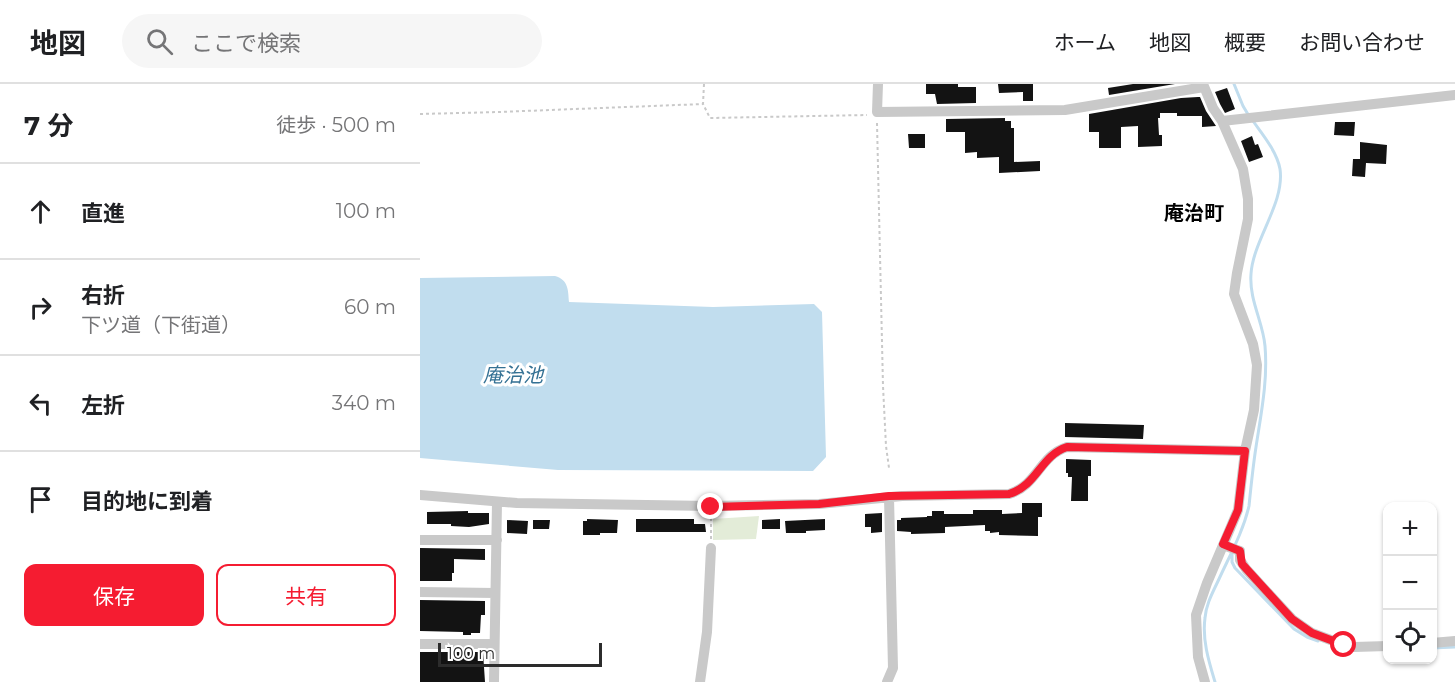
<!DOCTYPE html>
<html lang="ja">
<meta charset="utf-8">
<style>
:root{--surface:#fff;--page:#f6f6f6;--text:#202124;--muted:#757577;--line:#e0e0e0;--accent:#f51c31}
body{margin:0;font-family:Montserrat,"Noto Sans JP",sans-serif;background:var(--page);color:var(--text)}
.controls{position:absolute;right:18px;bottom:18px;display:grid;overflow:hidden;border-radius:12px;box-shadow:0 2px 4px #0004}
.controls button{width:54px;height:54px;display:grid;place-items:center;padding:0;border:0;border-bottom:2px solid var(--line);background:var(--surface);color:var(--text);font:30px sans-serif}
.scale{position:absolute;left:18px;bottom:15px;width:164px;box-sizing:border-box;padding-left:6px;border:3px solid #2c2c2c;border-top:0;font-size:16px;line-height:21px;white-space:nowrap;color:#2c2c2c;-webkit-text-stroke:4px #fff;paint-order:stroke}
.stop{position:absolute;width:18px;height:18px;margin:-14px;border:4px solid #f51c31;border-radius:50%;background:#fff}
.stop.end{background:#f51c31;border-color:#fff;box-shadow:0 2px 6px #0008}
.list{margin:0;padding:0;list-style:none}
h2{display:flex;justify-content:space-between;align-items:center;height:78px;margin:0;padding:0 24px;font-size:26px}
h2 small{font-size:20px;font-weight:400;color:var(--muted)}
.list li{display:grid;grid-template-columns:39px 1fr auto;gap:18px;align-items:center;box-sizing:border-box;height:96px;padding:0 24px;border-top:2px solid var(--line)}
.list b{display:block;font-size:22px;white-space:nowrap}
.list p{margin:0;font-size:20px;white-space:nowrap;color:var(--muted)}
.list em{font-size:20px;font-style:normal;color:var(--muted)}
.actions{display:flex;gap:12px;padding:18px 24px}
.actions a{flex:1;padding:14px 0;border:2px solid var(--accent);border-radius:12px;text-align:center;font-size:21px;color:var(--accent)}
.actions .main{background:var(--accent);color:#fff}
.icon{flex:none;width:33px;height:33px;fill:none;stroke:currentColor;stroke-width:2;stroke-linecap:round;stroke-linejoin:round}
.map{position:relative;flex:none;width:1035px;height:598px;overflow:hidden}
header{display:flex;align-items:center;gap:36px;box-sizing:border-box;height:84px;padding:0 30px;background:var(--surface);border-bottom:2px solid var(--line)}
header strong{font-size:28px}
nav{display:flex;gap:33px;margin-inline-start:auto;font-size:21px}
.search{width:420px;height:54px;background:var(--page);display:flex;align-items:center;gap:15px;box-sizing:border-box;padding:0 21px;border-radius:33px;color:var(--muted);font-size:22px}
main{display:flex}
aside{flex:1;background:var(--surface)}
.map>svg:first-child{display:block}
</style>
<header>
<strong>地図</strong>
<div class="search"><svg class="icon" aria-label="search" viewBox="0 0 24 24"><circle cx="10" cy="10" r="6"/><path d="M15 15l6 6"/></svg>ここで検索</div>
<nav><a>ホーム</a><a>地図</a><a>概要</a><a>お問い合わせ</a></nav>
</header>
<main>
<aside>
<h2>7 分<small>徒歩 · 500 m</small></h2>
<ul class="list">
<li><svg class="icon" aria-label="ahead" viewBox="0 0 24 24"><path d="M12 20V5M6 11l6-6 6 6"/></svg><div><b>直進</b></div><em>100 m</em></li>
<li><svg class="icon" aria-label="right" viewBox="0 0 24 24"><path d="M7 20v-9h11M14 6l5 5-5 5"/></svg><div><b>右折</b><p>下ツ道（下街道）</p></div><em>60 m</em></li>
<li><svg class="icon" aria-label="left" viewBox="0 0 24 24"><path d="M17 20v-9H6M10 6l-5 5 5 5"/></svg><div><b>左折</b></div><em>340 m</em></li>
<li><svg class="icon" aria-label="arrive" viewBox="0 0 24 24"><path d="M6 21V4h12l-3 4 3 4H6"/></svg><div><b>目的地に到着</b></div></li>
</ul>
<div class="actions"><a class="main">保存</a><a>共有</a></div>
</aside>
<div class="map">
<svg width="1035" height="598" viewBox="0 0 1035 598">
<rect width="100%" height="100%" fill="#fff"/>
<path fill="#e3ecd8" d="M 339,432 L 336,455 L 293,456 L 293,435 Z"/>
<path fill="#c1ddee" d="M 135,192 C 149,196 148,207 149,218 L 293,223 L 394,220 L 402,228 L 406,373 L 393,387 L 138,386 L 0,374 L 0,194 Z"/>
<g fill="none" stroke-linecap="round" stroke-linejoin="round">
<path stroke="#c1ddee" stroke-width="3" d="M 814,0 L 823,22 L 829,32
M 812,468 L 812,478 L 815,484 L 874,545 L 887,553 L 898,557
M 1012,564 L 1035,563
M 795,598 C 789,578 782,556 785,534 C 786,520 793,508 799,495 C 810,471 823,448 829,422 C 831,402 833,382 836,363 C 841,330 848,296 845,262 C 843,238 829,216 831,190 C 833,156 865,119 860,85 C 857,68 843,51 833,37"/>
</g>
<path fill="#131313" d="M 506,0 L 538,0 L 538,3 L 556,3 L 556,19 L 517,20 L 515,10 L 506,10 Z
M 578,0 L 613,0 L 613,17 L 603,17 L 603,8 L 579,9 Z
M 713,0 L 755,0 L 689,11 L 688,4 Z
M 807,4 L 815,25 L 805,29 L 800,20 L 795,8 Z
M 778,13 L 780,13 L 786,27 L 796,42 L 782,43 L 782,32 L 757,32 L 757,29 L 740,29 L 740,34 L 738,34 L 739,51 L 742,51 L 742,62 L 718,63 L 718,42 L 701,43 L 701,64 L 679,64 L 679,48 L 669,48 L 669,30 L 761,14 Z
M 585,34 L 585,37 L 591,37 L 591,44 L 594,44 L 594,78 L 620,77 L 620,87 L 579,89 L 579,73 L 557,74 L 557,68 L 545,69 L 545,48 L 526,48 L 526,35 Z
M 915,38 L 935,38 L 934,52 L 914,51 Z
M 488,50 L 505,50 L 505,64 L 489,64 Z
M 832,52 L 835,61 L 838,60 L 843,73 L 829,78 L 821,57 Z
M 940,58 L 967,61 L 966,80 L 946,79 L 945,93 L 932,92 L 933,75 L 940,75 Z
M 645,339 L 724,341 L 723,355 L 645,353 Z
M 646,375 L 671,376 L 671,392 L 668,392 L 668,417 L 651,417 L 652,393 L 648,393 L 648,389 L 646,389 Z
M 602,419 L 622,419 L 622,433 L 618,433 L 618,452 L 579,451 L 579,448 L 570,449 L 570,447 L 565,447 L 565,441 L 525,443 L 525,449 L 491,450 L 491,448 L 477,447 L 477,436 L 481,436 L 481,434 L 507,433 L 507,432 L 512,432 L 512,427 L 524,427 L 524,430 L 553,430 L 553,426 L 582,426 L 582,430 L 602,429 Z
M 48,427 L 48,429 L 69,429 L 69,440 L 49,443 L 31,442 L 31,440 L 7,440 L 7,428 Z
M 462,429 L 462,448 L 451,449 L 451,443 L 445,443 L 445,430 Z
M 167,435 L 198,436 L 197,449 L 180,449 L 180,451 L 163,451 L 163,437 L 167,437 Z
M 216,435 L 274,435 L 274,440 L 285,440 L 286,448 L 216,448 Z
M 360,435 L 360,445 L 342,445 L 342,436 Z
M 405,435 L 405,446 L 386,447 L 386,449 L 366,449 L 365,437 Z
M 87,436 L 108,437 L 107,450 L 87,449 Z
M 113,436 L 130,436 L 129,445 L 113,445 Z
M 0,464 L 65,465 L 65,476 L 34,475 L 34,489 L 32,489 L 32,497 L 0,497 Z
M 0,516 L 65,517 L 65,531 L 61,531 L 60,549 L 51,549 L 51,551 L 43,551 L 43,548 L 0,547 Z
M 0,568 L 63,568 L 65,598 L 0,598 Z"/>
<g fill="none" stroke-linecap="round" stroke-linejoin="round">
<path stroke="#c9c9c9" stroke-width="2" stroke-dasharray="3 3" stroke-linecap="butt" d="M 284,0 L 283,20 L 290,34 L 447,31
M 0,30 L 79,28 L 283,20
M 457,39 L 463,302 L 466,362 L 469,384
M 291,455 L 291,431"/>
<path stroke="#c9c9c9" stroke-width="10" d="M 458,0 L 457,28 L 645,26 L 784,3
M 783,0 L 793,24 L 802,37 L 823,85 L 828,115 L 828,135 L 817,189 L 814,210 L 833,260 L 837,281 L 834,326 L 825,367 L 818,426 L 787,499 L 776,531 L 778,573 L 785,598
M 802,37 L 1035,11
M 0,411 L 97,419 L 291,422 L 399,420 L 482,412 L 589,410 C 618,401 619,372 647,363 L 825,367
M 0,456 L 77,456
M 803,461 L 820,467 L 820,476 L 826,485 L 872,535 L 892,549 L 924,561 L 934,563 L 968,562
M 0,508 L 75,509
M 1012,559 L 1035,557
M 0,560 L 74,560
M 74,598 L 77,418
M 280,598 L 287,548 L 291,464
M 467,598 L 473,584 L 469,413"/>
</g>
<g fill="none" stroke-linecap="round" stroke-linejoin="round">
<path stroke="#f51c31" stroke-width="8" d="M 291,423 L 399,420 L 469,412 L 589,410 C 618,401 620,372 647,363 L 825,367 L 818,426 L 803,460 L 820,467 L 822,480 L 872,535 L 892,549 L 924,561"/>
</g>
<g text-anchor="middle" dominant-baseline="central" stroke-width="6" stroke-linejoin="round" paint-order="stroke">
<g font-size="20" font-weight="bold" fill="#000" stroke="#fff">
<text x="774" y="129">庵治町</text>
</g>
<g font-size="20" font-style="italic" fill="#347194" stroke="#fff">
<text x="93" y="291">庵治池</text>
</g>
</g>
</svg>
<div class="controls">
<button>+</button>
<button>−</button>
<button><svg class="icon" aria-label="locate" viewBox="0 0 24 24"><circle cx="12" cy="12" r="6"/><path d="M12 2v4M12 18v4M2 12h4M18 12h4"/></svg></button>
</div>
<div class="scale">100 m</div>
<div class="stop" style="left:924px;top:561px"></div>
<div class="stop end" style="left:291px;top:423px"></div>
</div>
</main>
